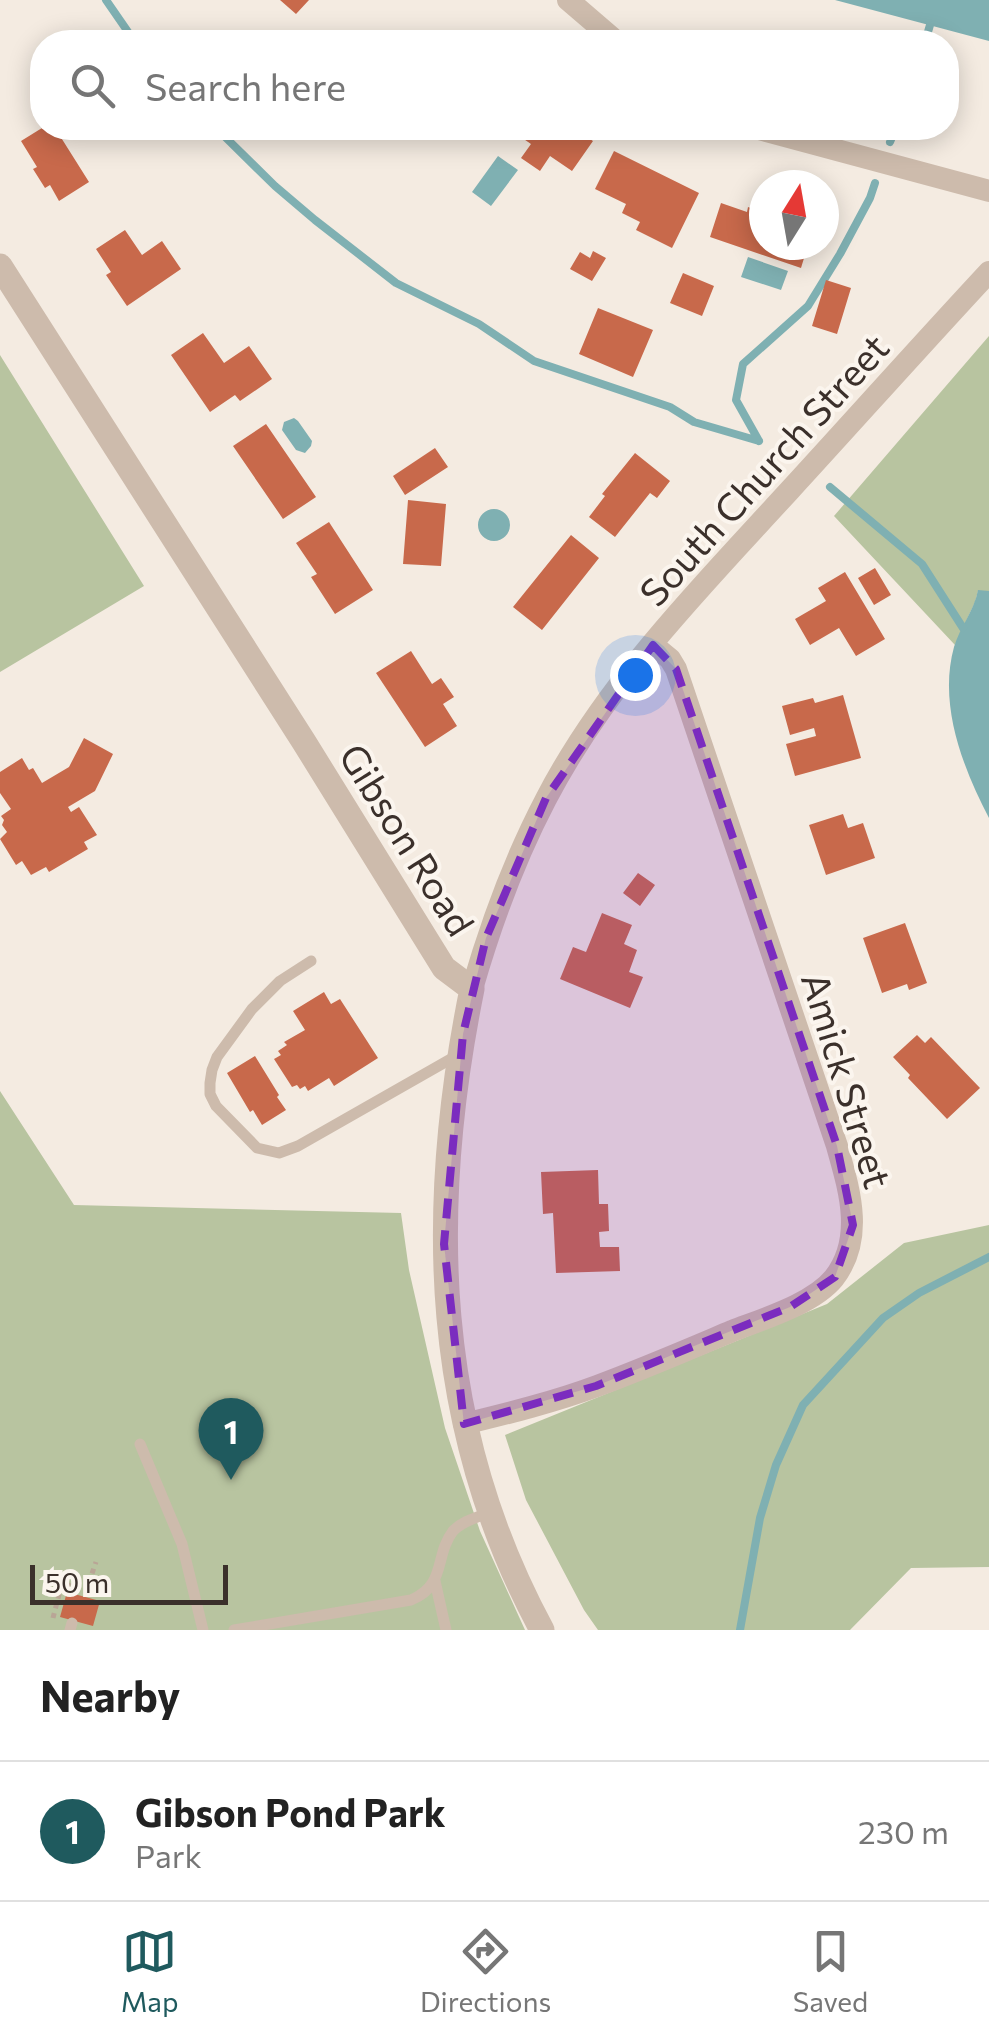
<!DOCTYPE html>
<style>
:root{--surface:#fff;--page:#f6f6f6;--text:#222;--muted:#767676;--line:#e0e0e0;--accent:#1f5a5e}
body{margin:0;font-family:Commissioner,sans-serif;background:var(--page);color:var(--text)}
.compass{position:absolute;left:749px;top:170px;width:90px;height:90px;border-radius:50%;background:var(--surface);box-shadow:0 5px 25px #0003;rotate:11deg}
.scale{position:absolute;left:30px;bottom:25px;width:198px;box-sizing:border-box;padding-left:10px;border:5px solid #3b302b;border-top:0;font-size:28px;line-height:35px;white-space:nowrap;color:#3b302b;-webkit-text-stroke:8px #fbf5ee;paint-order:stroke}
.you{position:absolute;left:635px;top:675px;width:35px;height:35px;margin:-25px;border:8px solid #fff;border-radius:50%;background:#1a73e8;box-shadow:0 0 0 15px #1a73e833}
.badge{display:grid;place-items:center;width:65px;height:65px;border-radius:50%;background:var(--accent);color:#fff;font-size:32px;font-weight:700}
.pin{position:absolute;translate:-50% -82px;filter:drop-shadow(0 2px 5px #0008)}
.pin::after{content:'';position:absolute;top:52px;width:35px;height:30px;background:inherit;clip-path:polygon(0 0,100% 0,50% 100%)}
.list{margin:0;padding:0;list-style:none}
h2{display:flex;justify-content:space-between;align-items:center;height:130px;margin:0;padding:0 40px;font-size:42px}
h2 small{font-size:32px;font-weight:400;color:var(--muted)}
.list li{display:grid;grid-template-columns:65px 1fr auto;gap:30px;align-items:center;box-sizing:border-box;height:140px;padding:0 40px;border-top:2px solid var(--line)}
.list b{display:block;font-size:38px;white-space:nowrap}
.list p{margin:0;font-size:32px;white-space:nowrap;color:var(--muted)}
.list em{font-size:32px;font-style:normal;color:var(--muted)}
.icon{flex:none;width:55px;height:55px;fill:none;stroke:currentColor;stroke-width:2;stroke-linecap:round;stroke-linejoin:round}
.map{position:relative;flex:none;width:989px;height:1630px;overflow:hidden}
.search{position:absolute;background:var(--surface);box-shadow:0 5px 25px #0003;left:30px;right:30px;top:30px;height:110px;display:flex;align-items:center;gap:25px;box-sizing:border-box;padding:0 35px;border-radius:40px;color:var(--muted);font-size:38px}
.sheet{height:270px;background:var(--surface)}
nav{display:flex;justify-content:space-around;align-items:center;box-sizing:border-box;height:140px;border-top:2px solid var(--line);background:var(--surface);font-size:28px;color:var(--muted)}
nav a{display:grid;justify-items:center;gap:5px}
nav .on{color:var(--accent)}
.map>svg:first-child{display:block}
</style>
<div class="map">
<svg width="989" height="1630" viewBox="0 0 989 1630">
<rect width="100%" height="100%" fill="#f4ebe1"/>
<path fill="#b8c4a0" d="M 989,336 L 989,591 L 978,591 L 975,602 L 955,645 L 834,516 Z
M 0,355 L 144,586 L 0,672 Z
M 0,1091 L 74,1205 L 401,1213 L 409,1270 L 445,1428 L 480,1531 L 525,1630 L 0,1630 Z
M 989,1225 L 989,1567 L 911,1568 L 850,1630 L 598,1630 L 584,1610 L 526,1500 L 505,1435 L 827,1304 L 904,1243 Z"/>
<path fill="#7fb0b2" d="M 835,0 L 989,0 L 989,41 Z
M 498,156 L 518,170 L 491,206 L 472,192 Z
M 748,257 L 788,271 L 781,290 L 741,277 Z
M 294,418 L 298,421 L 312,441 L 311,446 L 305,453 L 296,450 L 282,430 L 284,422 Z
M478 525a16 16 0 1 1 32 0a16 16 0 1 1-32 0Z
M 978,590 L 989,591 L 989,818 C 963,768 938,705 954,647 C 960,627 974,611 978,590 Z"/>
<g fill="none" stroke-linecap="round" stroke-linejoin="round">
<path stroke="#7fb0b2" stroke-width="8" d="M 106,0 L 135,42
M 925,42 L 930,25
M 216,128 L 275,186 L 315,220 L 396,283 L 479,324 L 534,361 L 670,407 L 694,422 L 759,441
M 890,142 L 896,128
M 759,441 L 736,400 L 743,364 L 808,306 L 840,254 L 870,198 L 875,183
M 830,487 L 922,564 L 963,628
M 740,1630 L 760,1518 L 776,1465 L 803,1405 L 883,1318 L 919,1293 L 989,1257"/>
</g>
<path fill="#c8694b" d="M 280,0 L 309,0 L 296,14 Z
M 42,128 L 55,128 L 89,182 L 59,201 L 50,185 L 45,188 L 33,169 L 37,167 L 21,141 Z
M 445,128 L 467,128 L 461,139 L 444,131 Z
M 515,128 L 573,128 L 593,141 L 572,171 L 550,156 L 540,171 L 521,158 L 531,144 L 512,131 Z
M 614,151 L 699,193 L 672,248 L 636,230 L 640,222 L 622,213 L 626,204 L 595,189 Z
M 721,203 L 747,212 L 748,207 L 764,213 L 764,245 L 808,245 L 801,268 L 710,237 Z
M 125,230 L 142,255 L 162,241 L 181,269 L 127,306 L 106,275 L 111,272 L 96,249 Z
M 593,251 L 606,258 L 592,281 L 570,269 L 580,252 L 590,258 Z
M 683,273 L 714,286 L 702,316 L 670,303 Z
M 826,280 L 851,288 L 837,334 L 812,326 Z
M 598,308 L 653,330 L 633,377 L 579,354 Z
M 203,333 L 224,363 L 249,346 L 272,379 L 240,401 L 235,395 L 210,412 L 171,355 Z
M 266,424 L 316,497 L 283,519 L 233,446 Z
M 435,448 L 448,467 L 405,495 L 393,476 Z
M 635,453 L 670,481 L 657,498 L 650,493 L 615,537 L 589,517 L 605,496 L 602,494 Z
M 408,500 L 446,504 L 441,566 L 403,564 Z
M 329,522 L 373,590 L 335,614 L 311,577 L 317,574 L 296,543 Z
M 571,535 L 599,558 L 542,630 L 513,607 Z
M 875,568 L 891,595 L 874,605 L 858,578 Z
M 845,572 L 885,639 L 856,656 L 839,628 L 810,645 L 795,619 L 826,601 L 818,588 Z
M 411,651 L 432,684 L 441,678 L 454,697 L 443,704 L 457,726 L 425,747 L 376,673 Z
M 843,695 L 861,758 L 795,776 L 786,744 L 816,736 L 814,728 L 790,735 L 782,706 L 813,698 L 815,703 Z
M 84,738 L 113,754 L 95,791 L 68,807 L 71,812 L 79,807 L 97,835 L 84,842 L 88,849 L 49,872 L 46,867 L 31,875 L 22,861 L 16,865 L 0,839 L 7,832 L 2,825 L 4,820 L 1,816 L 11,809 L 0,793 L 0,772 L 22,758 L 29,770 L 33,768 L 42,783 L 69,767 Z
M 843,814 L 848,828 L 863,823 L 875,858 L 826,875 L 809,825 Z
M 638,873 L 655,885 L 640,906 L 623,893 Z
M 602,913 L 632,925 L 624,944 L 637,950 L 629,972 L 643,977 L 630,1008 L 560,979 L 573,947 L 586,952 Z
M 905,923 L 927,983 L 909,990 L 907,984 L 882,993 L 863,938 Z
M 324,992 L 331,1004 L 340,999 L 378,1058 L 334,1086 L 329,1078 L 308,1091 L 305,1086 L 300,1089 L 297,1085 L 292,1087 L 274,1059 L 281,1055 L 278,1051 L 287,1045 L 284,1042 L 305,1030 L 293,1011 Z
M 917,1035 L 925,1043 L 931,1037 L 980,1088 L 947,1119 L 908,1078 L 910,1075 L 893,1057 Z
M 255,1056 L 279,1095 L 277,1097 L 286,1110 L 262,1125 L 253,1110 L 250,1112 L 227,1073 Z
M 598,1170 L 599,1204 L 608,1204 L 609,1231 L 599,1232 L 600,1247 L 619,1247 L 620,1271 L 556,1273 L 553,1213 L 543,1214 L 541,1172 Z
M 67,1592 L 100,1601 L 93,1626 L 60,1617 Z"/>
<g fill="none" stroke-linecap="round" stroke-linejoin="round">
<path stroke="#b9a596" stroke-width="5" stroke-dasharray="5 5" stroke-linecap="butt" d="M 53,1618 L 62,1583 L 86,1591 L 96,1562"/>
<path stroke="#cdbbac" stroke-width="11" d="M 311,961 L 280,981 L 252,1009 L 217,1057 L 212,1070 L 210,1083 L 210,1094 L 216,1106 L 257,1148 L 279,1153 L 298,1146 L 456,1056
M 140,1444 L 182,1544 L 203,1630
M 435,1581 L 446,1630
M 70,1630 L 72,1623
M 234,1630 L 411,1600 C 447,1585 434,1556 453,1531 C 462,1521 478,1517 490,1512"/>
<path stroke="#cdbbac" stroke-width="22" d="M 568,0 L 617,42
M 755,128 L 989,191
M 472,989 C 491,923 514,860 546,799 C 606,683 702,586 790,490 C 856,418 922,344 989,272
M 464,1424 C 509,1413 554,1402 597,1386 C 643,1369 687,1350 732,1331 C 763,1319 813,1304 834,1278 C 865,1238 849,1189 837,1146 L 676,669 L 670,659 L 653,645"/>
<path stroke="#cdbbac" stroke-width="25" d="M 0,266 L 304,742 L 444,968 L 472,989 C 427,1211 432,1427 542,1630"/>
</g>
<path fill="#7b2cbf" fill-opacity="0.2" stroke="#7b2cbf" stroke-width="8" stroke-dasharray="20 12" stroke-linejoin="round" d="M 653,645 L 676,669 L 837,1146 L 853,1225 L 835,1277 L 790,1307 L 596,1386 L 464,1424 L 444,1244 L 463,1034 L 486,938 L 546,798 Z"/>
<g text-anchor="middle" dominant-baseline="central" stroke-width="8" stroke-linejoin="round" paint-order="stroke">
<g font-size="38" fill="#3b302b" stroke="#fbf5ee">
<text transform="translate(763 469) rotate(-48)">South Church Street</text>
<text transform="translate(408 839) rotate(58)">Gibson Road</text>
<text transform="translate(848 1080) rotate(73)">Amick Street</text>
</g>
</g>
</svg>
<svg class="compass" viewBox="-18 -18 36 36"><path d="M0-13l5 13h-10z" fill="#e53935"/><path d="M0 13l5-13h-10z" fill="#767676"/></svg>
<div class="scale">50 m</div>
<div class="you"></div>
<div class="pin badge" style="left:231px;top:1480px">1</div>
<div class="search"><svg class="icon" aria-label="search" viewBox="0 0 24 24"><circle cx="10" cy="10" r="6"/><path d="M15 15l6 6"/></svg>Search here</div>
</div>
<section class="sheet">
<h2>Nearby<small></small></h2>
<ul class="list">
<li><span class="badge">1</span><div><b>Gibson Pond Park</b><p>Park</p></div><em>230 m</em></li>
</ul>
</section>
<nav>
<a class="on"><svg class="icon" aria-label="map" viewBox="0 0 24 24"><path d="M3 6l6-2 6 2 6-2v14l-6 2-6-2-6 2zM9 4v14M15 6v14"/></svg>Map</a>
<a><svg class="icon" aria-label="directions" viewBox="0 0 24 24"><path d="M12 3l9 9-9 9-9-9zM9 14v-3h6M13 9l2 2-2 2"/></svg>Directions</a>
<a><svg class="icon" aria-label="saved" viewBox="0 0 24 24"><path d="M7 4h10v16l-5-4-5 4z"/></svg>Saved</a>
</nav>
